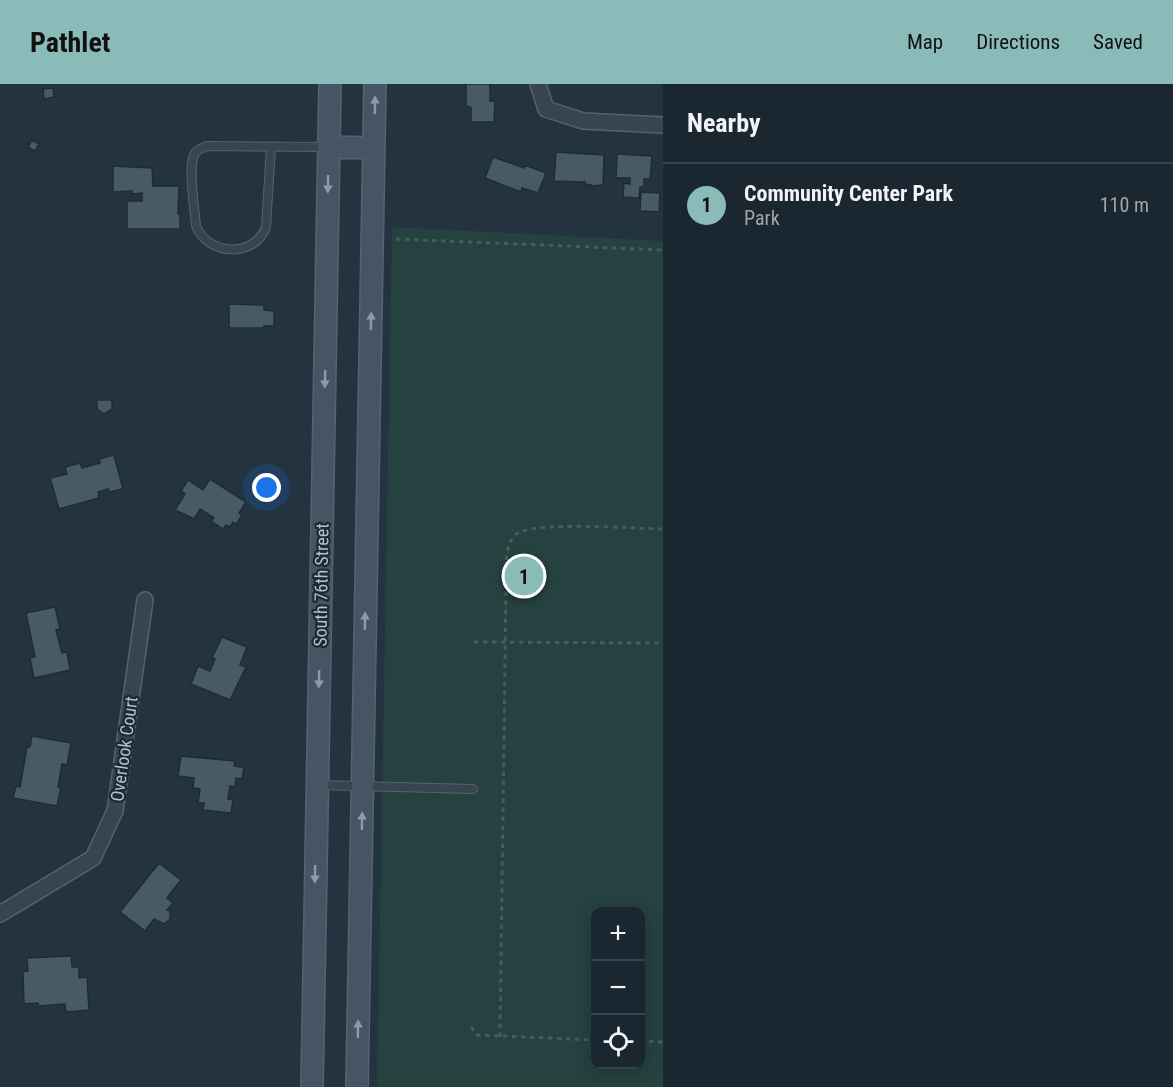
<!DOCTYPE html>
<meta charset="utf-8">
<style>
:root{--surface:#1a2730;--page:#232f38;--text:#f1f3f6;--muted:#9fa5ab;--line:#38444c;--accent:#8bbbb9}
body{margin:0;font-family:"Roboto Condensed",sans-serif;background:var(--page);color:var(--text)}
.controls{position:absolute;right:18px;bottom:18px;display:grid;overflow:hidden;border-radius:12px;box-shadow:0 3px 15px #0003}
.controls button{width:54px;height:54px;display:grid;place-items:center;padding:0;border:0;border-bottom:2px solid var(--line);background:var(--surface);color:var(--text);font:30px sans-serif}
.you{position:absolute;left:267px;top:404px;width:21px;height:21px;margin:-15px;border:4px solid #fff;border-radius:50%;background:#1a73e8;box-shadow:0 0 0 9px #1a73e833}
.badge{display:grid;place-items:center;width:39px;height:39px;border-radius:50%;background:var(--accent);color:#111;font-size:20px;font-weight:700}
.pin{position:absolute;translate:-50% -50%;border:3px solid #fff;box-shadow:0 2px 6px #0006}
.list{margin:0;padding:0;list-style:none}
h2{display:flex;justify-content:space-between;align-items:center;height:78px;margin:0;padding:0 24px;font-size:26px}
h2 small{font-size:20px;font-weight:400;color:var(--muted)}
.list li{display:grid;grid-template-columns:39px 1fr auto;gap:18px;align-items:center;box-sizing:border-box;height:84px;padding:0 24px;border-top:2px solid var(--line)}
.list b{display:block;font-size:22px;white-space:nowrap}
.list p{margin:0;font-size:20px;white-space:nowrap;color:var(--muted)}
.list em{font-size:20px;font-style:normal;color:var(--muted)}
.icon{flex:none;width:33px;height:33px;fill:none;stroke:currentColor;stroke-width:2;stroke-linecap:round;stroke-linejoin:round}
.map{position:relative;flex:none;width:663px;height:1003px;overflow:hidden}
header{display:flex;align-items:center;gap:36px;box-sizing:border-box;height:84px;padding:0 30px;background:var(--accent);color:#111}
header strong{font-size:28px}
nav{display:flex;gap:33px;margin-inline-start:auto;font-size:21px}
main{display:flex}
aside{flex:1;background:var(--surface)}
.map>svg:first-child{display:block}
</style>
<header>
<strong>Pathlet</strong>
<nav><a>Map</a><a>Directions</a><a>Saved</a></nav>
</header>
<main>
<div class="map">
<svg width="663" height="1003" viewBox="0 0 663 1003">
<rect width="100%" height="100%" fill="#233440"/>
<path fill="#254140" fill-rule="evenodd" d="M 392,143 L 663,157 L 663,1003 L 377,1003 ZM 596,828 L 640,828 L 640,980 L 596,980 Z"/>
<path fill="#475a66" stroke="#1f2c37" stroke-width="1.5" d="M 466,0 L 490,0 L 490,17 L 495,17 L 494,38 L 471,38 L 471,23 L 466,22 Z
M 53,4 L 54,13 L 44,15 L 43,5 Z
M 32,56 L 39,60 L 35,67 L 28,63 Z
M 556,68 L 604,71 L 603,101 L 590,102 L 591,101 L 585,100 L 585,98 L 554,97 Z
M 617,70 L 652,72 L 650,95 L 644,95 L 644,103 L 640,103 L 639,114 L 623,113 L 624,99 L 630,100 L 630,94 L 616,94 Z
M 493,73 L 524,84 L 525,81 L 546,89 L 538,109 L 522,104 L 521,108 L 485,94 Z
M 113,82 L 152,84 L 153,102 L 179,102 L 178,130 L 180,130 L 180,145 L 127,145 L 127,117 L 142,117 L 142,109 L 132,110 L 132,107 L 113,108 Z
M 641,108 L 660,109 L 659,128 L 640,127 Z
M 229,220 L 264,221 L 264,226 L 274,227 L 274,242 L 264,242 L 264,244 L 229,244 Z
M 97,316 L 112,316 L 112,325 L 104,330 L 97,325 Z
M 114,371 L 123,405 L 109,408 L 108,405 L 98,408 L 99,414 L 59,425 L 50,394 L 67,390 L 65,383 L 80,379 L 82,384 L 100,379 L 99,375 Z
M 210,395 L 246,418 L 239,429 L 242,431 L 236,441 L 233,438 L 230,443 L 226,441 L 223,445 L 211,437 L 214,434 L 200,425 L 194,435 L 175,426 L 185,410 L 181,407 L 188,396 L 203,406 Z
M 55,523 L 60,545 L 56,546 L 62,569 L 67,568 L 70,586 L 34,594 L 30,574 L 35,573 L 26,529 Z
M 222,553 L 247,563 L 240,581 L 246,583 L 230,616 L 191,600 L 198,582 L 210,587 L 215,575 L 212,574 Z
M 32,652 L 71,659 L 67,681 L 62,680 L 58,703 L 61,703 L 57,722 L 13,714 L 16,702 L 20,703 L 27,663 L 30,663 Z
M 181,672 L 235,677 L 234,682 L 244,684 L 242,695 L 236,694 L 235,703 L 230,702 L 228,715 L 233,716 L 231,729 L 203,726 L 204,719 L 198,719 L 200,705 L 193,704 L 194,694 L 178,692 Z
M 159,779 L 181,796 L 167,814 L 173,819 L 167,826 L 170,827 L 170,835 L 164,840 L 154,835 L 145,847 L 120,828 Z
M 71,872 L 72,883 L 79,883 L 79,894 L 87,893 L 89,926 L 66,928 L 65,920 L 39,922 L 38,919 L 24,920 L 23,888 L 28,887 L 27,874 Z"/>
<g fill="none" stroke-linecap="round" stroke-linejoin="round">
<g stroke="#56636d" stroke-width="10">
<path id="service" d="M 271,63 L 266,143 C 255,174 208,172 196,142 C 195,126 187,82 195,69 C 198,65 202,64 207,62 L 327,63
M 319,701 L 473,705"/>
</g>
<g stroke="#56636d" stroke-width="18">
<path id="minor" d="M 538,0 L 546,25 L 583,37 L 663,41
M 0,830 L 93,774 L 115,727 L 145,516"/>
</g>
<g stroke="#56636d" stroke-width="24">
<path id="secondary" d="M 329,63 L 374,64
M 312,1003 L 330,0
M 357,1003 L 375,0"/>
</g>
<path stroke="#435d5c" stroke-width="3" stroke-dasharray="4.5 4.5" stroke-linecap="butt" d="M 396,155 L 663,166
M 474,558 L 663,559
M 471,943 L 477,951 L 596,956
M 500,953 L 506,500 C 506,485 504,462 515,451 C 531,436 637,445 663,445
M 640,957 L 663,958"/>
<use href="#service" stroke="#384550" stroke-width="8"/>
<use href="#minor" stroke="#384550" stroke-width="15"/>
<use href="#secondary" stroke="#455563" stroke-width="21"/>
</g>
<defs><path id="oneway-solid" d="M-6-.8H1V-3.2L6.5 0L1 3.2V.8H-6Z" transform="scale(1.5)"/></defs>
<g fill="#8d9ba6">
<use href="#oneway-solid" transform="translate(375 21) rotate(-89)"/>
<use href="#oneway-solid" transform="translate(328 100) rotate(91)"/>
<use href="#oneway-solid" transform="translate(371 237) rotate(-89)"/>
<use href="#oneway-solid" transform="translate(325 295) rotate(91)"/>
<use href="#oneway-solid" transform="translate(365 537) rotate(-89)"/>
<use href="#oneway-solid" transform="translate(319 595) rotate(91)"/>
<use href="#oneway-solid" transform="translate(362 737) rotate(-89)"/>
<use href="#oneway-solid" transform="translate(315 790) rotate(91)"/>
<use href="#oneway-solid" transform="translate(358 945) rotate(-89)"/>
</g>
<g text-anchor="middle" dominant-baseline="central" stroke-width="4.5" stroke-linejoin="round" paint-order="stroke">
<g font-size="18" fill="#b4c0ca" stroke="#1d2a35">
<text transform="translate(321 501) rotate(-89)">South 76th Street</text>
<text transform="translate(124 665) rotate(-82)">Overlook Court</text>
</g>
</g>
</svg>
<div class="controls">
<button>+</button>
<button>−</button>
<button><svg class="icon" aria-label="locate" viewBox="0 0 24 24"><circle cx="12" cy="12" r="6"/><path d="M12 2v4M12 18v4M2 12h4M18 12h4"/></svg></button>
</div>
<div class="you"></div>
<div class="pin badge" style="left:524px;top:492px">1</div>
</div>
<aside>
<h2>Nearby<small></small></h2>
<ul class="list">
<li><span class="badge">1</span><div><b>Community Center Park</b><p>Park</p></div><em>110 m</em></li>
</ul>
</aside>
</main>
